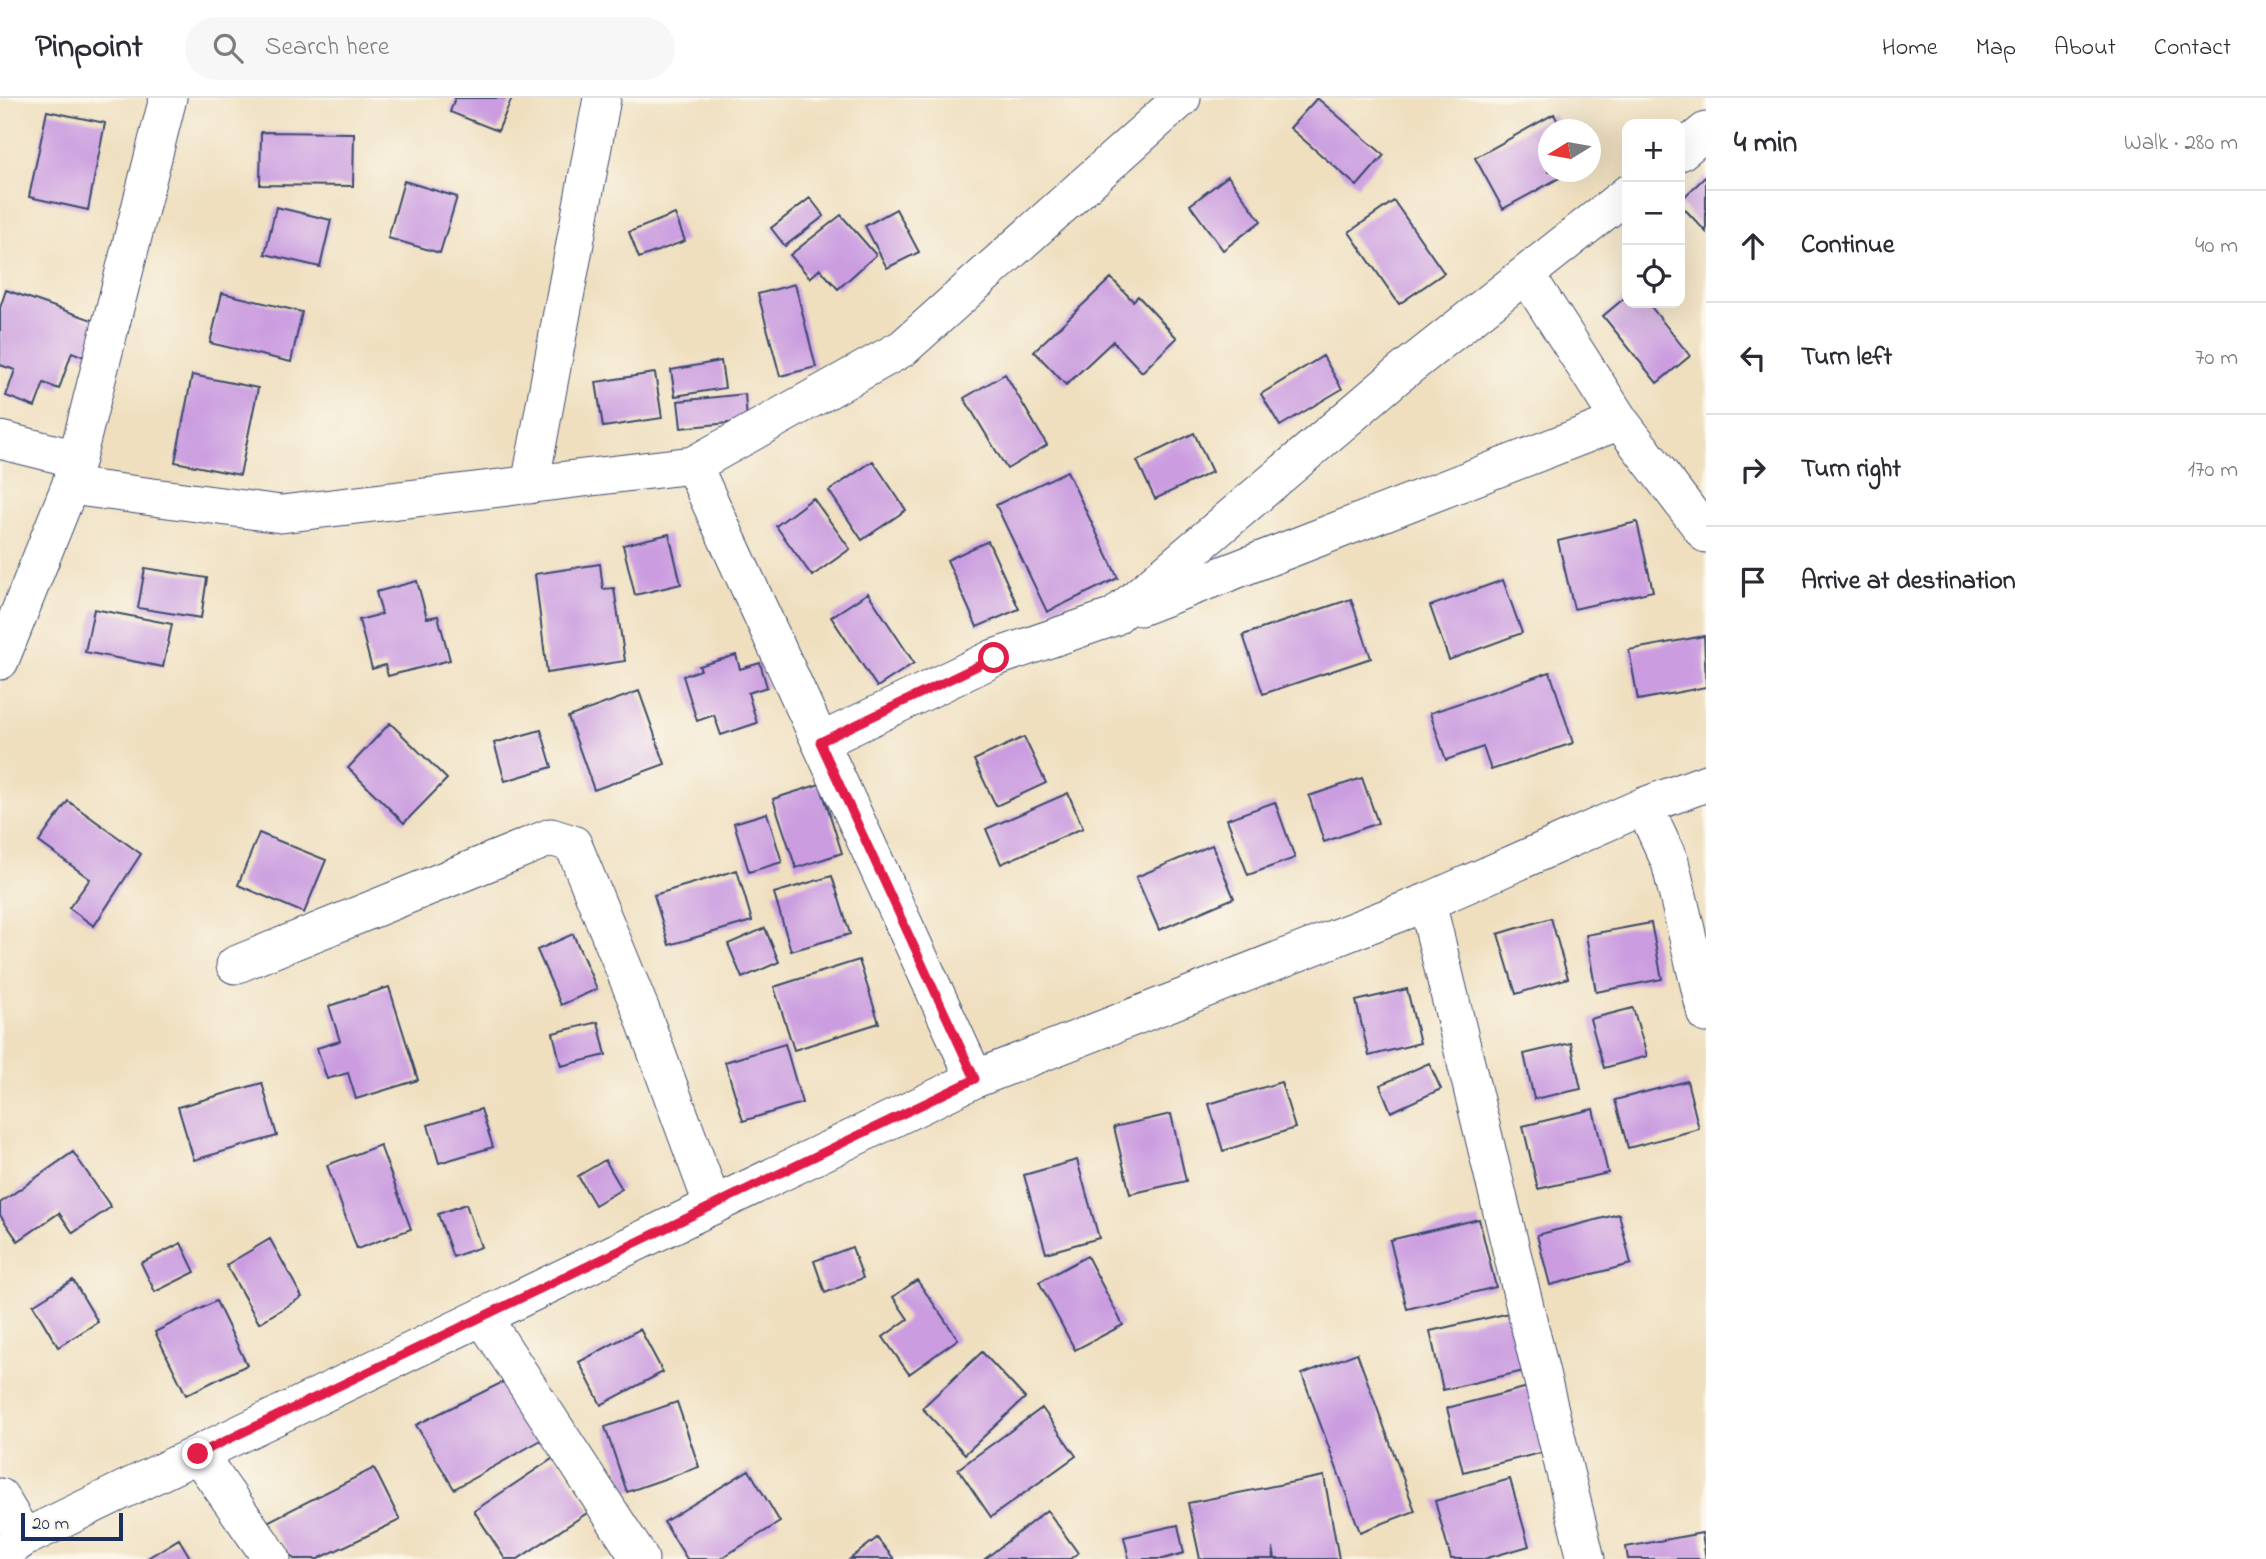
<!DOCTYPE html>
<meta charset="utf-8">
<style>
:root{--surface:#fff;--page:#f7f7f7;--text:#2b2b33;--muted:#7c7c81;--line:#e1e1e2}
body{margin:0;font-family:"Indie Flower",sans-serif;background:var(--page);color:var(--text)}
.controls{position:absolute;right:21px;top:21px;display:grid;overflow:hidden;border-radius:14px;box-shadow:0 7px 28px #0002}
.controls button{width:63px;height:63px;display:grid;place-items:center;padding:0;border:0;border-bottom:2px solid var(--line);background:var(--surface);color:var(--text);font:35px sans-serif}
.compass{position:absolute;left:1538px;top:21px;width:63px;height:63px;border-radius:50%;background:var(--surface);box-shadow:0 7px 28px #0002;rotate:259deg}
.scale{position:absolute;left:21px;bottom:18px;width:102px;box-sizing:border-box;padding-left:7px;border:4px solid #1b2f5e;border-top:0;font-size:19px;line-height:24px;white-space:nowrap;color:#1b2f5e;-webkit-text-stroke:5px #fbf7ec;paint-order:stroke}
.stop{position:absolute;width:21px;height:21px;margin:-16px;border:5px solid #e11d48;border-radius:50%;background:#fff}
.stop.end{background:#e11d48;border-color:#fff;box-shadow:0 2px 7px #0008}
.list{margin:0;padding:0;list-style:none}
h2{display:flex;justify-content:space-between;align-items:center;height:91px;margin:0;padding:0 28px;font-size:30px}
h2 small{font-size:23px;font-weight:400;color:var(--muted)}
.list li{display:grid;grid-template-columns:46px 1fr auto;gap:21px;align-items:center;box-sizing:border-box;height:112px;padding:0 28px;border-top:2px solid var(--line)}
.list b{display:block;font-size:26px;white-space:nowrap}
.list em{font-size:23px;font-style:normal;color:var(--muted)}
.icon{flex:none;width:38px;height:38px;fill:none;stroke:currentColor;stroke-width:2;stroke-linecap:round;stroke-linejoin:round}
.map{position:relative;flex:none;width:1706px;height:1461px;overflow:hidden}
header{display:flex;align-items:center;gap:42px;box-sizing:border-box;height:98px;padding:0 35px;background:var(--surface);border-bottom:2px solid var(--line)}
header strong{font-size:33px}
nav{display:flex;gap:38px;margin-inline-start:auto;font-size:24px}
.search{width:490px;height:63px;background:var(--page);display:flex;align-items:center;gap:18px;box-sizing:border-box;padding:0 24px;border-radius:38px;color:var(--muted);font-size:26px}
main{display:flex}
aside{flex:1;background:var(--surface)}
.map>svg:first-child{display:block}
</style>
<header>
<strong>Pinpoint</strong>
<div class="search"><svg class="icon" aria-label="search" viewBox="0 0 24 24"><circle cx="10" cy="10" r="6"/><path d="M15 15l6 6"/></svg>Search here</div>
<nav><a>Home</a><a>Map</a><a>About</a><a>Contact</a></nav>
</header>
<main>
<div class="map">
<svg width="1706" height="1461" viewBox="0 0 1706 1461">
<rect width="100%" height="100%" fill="#fbf7ec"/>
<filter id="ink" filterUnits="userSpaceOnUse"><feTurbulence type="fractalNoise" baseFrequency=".0143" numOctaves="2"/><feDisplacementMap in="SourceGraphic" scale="14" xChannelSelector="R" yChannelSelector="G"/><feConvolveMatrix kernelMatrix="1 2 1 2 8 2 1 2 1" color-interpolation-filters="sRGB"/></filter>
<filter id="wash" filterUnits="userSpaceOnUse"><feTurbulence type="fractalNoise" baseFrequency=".00686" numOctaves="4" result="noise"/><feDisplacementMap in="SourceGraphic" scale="28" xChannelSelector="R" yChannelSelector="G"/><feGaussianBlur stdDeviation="1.57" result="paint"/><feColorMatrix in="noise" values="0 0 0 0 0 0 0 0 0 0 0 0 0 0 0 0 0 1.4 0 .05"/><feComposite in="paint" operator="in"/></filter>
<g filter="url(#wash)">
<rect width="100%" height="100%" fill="#efdfbf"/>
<g id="blocks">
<path fill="#cb9de0" d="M 455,0 L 512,0 L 498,33 L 450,14 Z
M 1317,0 L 1384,57 L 1357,88 L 1290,30 Z
M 47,13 L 105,25 L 88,112 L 29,99 Z
M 1554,16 L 1562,32 L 1548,32 L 1548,74 L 1570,74 L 1503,111 L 1475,60 Z
M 261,34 L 354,35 L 353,88 L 260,87 Z
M 1228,78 L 1261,123 L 1223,152 L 1190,107 Z
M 1706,78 L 1706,134 L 1680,106 L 1680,103 Z
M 404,83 L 457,99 L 440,155 L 388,140 Z
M 810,100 L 824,118 L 785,148 L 771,130 Z
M 1394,103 L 1444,175 L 1399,206 L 1349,134 Z
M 276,109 L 331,122 L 320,169 L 265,156 Z
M 896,111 L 919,154 L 887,170 L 865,128 Z
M 675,116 L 685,143 L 639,160 L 629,134 Z
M 841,117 L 876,157 L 838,191 L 820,171 L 810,180 L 790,157 Z
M 1111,180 L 1133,203 L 1138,198 L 1177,240 L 1142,274 L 1113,243 L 1066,287 L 1034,253 Z
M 795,186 L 816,269 L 780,278 L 758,196 Z
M 6,192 L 101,225 L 89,261 L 72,254 L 59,291 L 44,285 L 35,309 L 6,298 L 15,272 L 0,267 L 0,210 Z
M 222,195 L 302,214 L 291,264 L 210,245 Z
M 1627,198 L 1627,205 L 1648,205 L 1690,258 L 1657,285 L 1603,218 Z
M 1323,258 L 1342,291 L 1280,328 L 1261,296 Z
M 721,263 L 725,290 L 675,298 L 671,272 Z
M 655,275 L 662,320 L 603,329 L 596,284 Z
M 1005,276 L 1047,347 L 1007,371 L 964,300 Z
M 192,277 L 258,290 L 240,377 L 175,364 Z
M 745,296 L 747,323 L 681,330 L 678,303 Z
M 1194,335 L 1212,374 L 1155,401 L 1137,363 Z
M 873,363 L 906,412 L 862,442 L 829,393 Z
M 1067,373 L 1118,480 L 1047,514 L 996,407 Z
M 813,400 L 850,451 L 812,478 L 776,428 Z
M 1637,424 L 1653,493 L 1574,511 L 1558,443 Z
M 669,436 L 681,486 L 635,497 L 623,447 Z
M 988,443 L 1019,511 L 977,529 L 947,462 Z
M 600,466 L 603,491 L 614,490 L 625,563 L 547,575 L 535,476 Z
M 145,470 L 207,480 L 201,520 L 138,510 Z
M 1503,482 L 1522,535 L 1449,562 L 1430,508 Z
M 417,483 L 427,520 L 438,518 L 450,562 L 388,578 L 385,567 L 372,571 L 359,522 L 382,516 L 376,494 Z
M 868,495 L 914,565 L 877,589 L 831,519 Z
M 1351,501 L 1371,560 L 1263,596 L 1243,537 Z
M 94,511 L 172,526 L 163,569 L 85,554 Z
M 1704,538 L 1706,589 L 1638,602 L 1629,552 Z
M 736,557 L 740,571 L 760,565 L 767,589 L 748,595 L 757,625 L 721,637 L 714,617 L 697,623 L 683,578 L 701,572 L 699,568 Z
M 1550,574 L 1573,645 L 1491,672 L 1483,649 L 1446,662 L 1430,615 Z
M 639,593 L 665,666 L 594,692 L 568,619 Z
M 390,625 L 447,681 L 404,725 L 348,670 Z
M 541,632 L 552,669 L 505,683 L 494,645 Z
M 1024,639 L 1046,685 L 996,708 L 974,662 Z
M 1362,680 L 1378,725 L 1324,744 L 1309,698 Z
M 820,686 L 842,755 L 796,770 L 773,701 Z
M 1068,695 L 1083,730 L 1001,766 L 986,731 Z
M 68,703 L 141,756 L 94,828 L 69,810 L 90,781 L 39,744 Z
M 1275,704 L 1295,760 L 1248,777 L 1227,721 Z
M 767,715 L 782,764 L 749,774 L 734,725 Z
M 259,735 L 326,762 L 304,815 L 238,787 Z
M 1212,747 L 1234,800 L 1159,832 L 1136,779 Z
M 737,772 L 752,823 L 669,847 L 654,797 Z
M 832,778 L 850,836 L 791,853 L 774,795 Z
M 1551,820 L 1568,880 L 1516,896 L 1498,836 Z
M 1651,825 L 1662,881 L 1596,894 L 1586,837 Z
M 765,830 L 779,864 L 742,880 L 728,846 Z
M 573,836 L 597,891 L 561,907 L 537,852 Z
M 859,862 L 879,925 L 794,952 L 774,889 Z
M 389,889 L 418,982 L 356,1001 L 348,975 L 327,981 L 317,950 L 340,943 L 329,908 Z
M 1407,891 L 1420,945 L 1369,958 L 1356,903 Z
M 1633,910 L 1647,958 L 1604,970 L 1590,921 Z
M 598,924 L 606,957 L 561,968 L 553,935 Z
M 1571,945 L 1581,991 L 1534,1001 L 1524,956 Z
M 785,946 L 802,1005 L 743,1023 L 725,964 Z
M 1429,965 L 1441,991 L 1391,1014 L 1380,987 Z
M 1687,983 L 1699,1031 L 1628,1050 L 1615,1002 Z
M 1281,984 L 1295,1030 L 1223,1053 L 1209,1006 Z
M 262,985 L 277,1038 L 194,1062 L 178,1009 Z
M 481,1011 L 493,1049 L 439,1065 L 428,1027 Z
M 1593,1011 L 1608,1075 L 1538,1091 L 1523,1028 Z
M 1171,1016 L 1186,1083 L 1130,1096 L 1114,1029 Z
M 380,1047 L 411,1131 L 357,1151 L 327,1067 Z
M 73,1054 L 111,1109 L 73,1135 L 59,1115 L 18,1143 L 0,1117 L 0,1105 Z
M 605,1062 L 622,1091 L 595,1107 L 578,1078 Z
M 1077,1062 L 1099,1140 L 1046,1155 L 1024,1077 Z
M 466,1106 L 481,1149 L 453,1159 L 438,1116 Z
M 1619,1116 L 1631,1166 L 1550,1187 L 1537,1137 Z
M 1479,1121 L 1496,1189 L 1407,1211 L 1390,1142 Z
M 270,1141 L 302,1199 L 259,1225 L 226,1167 Z
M 181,1145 L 195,1174 L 155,1194 L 141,1165 Z
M 852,1149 L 863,1180 L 825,1195 L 814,1163 Z
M 1087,1158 L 1123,1227 L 1075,1252 L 1039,1184 Z
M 73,1182 L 98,1224 L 58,1249 L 33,1207 Z
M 917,1182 L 958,1241 L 909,1276 L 883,1239 L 908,1221 L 893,1199 Z
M 216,1203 L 247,1267 L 186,1297 L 155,1234 Z
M 1514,1214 L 1528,1272 L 1443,1292 L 1430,1233 Z
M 640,1231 L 663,1274 L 601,1307 L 579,1264 Z
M 982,1254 L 1025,1300 L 965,1356 L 922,1310 Z
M 1357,1255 L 1415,1413 L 1360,1434 L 1302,1276 Z
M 505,1283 L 543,1341 L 454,1391 L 416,1327 Z
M 1532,1288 L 1548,1353 L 1463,1374 L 1447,1310 Z
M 677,1304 L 699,1369 L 627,1394 L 605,1329 Z
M 1042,1310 L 1076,1358 L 991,1419 L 958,1371 Z
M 555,1359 L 590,1413 L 518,1461 L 505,1461 L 474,1413 Z
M 374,1370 L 400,1422 L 318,1461 L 294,1461 L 267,1424 Z
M 749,1372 L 780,1424 L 720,1461 L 687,1461 L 664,1424 Z
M 1324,1378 L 1339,1461 L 1275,1461 L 1273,1450 L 1274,1461 L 1200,1461 L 1188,1405 Z
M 1510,1381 L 1529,1448 L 1484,1461 L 1451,1461 L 1435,1403 Z
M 1047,1412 L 1078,1455 L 1070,1461 L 985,1461 Z
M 1178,1427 L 1184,1455 L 1163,1461 L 1129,1461 L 1124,1439 Z
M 1702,1435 L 1706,1461 L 1628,1461 L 1626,1449 Z
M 877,1440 L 894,1461 L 850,1461 Z
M 179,1441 L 191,1461 L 146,1461 Z"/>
</g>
</g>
<g filter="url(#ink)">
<use href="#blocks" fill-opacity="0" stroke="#3b496d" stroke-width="2"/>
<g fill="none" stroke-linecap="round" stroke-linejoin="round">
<g stroke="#3b496d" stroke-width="39">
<path id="minor" d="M 1680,54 L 1706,33
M 1526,176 L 1620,323
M 0,342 L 77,361
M 693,367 L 903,250 L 1182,0
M 530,387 L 602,0
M 70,388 L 281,416 L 693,367 L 975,981
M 1140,509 L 1620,323 L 1706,436
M 0,563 L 70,388 L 168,0
M 820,644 L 994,560 L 1114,519 L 1397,278 L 1627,96
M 1644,708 L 1670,764 L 1706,916
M 1427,804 L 1586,1461
M 235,867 L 551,739 L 573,746 L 642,915 L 713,1108
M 483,1219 L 640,1461
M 198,1356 L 272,1461
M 0,1399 L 24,1440
M 0,1457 L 24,1440 L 975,981 L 1427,804 L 1644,708 L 1706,685"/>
</g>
<use href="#minor" stroke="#fff" stroke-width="37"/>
</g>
</g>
<g fill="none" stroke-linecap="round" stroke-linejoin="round" filter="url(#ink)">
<path stroke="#e11d48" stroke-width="9" d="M 198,1356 L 975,981 L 820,644 L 994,560"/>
</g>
</svg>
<div class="controls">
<button>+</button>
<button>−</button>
<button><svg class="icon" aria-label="locate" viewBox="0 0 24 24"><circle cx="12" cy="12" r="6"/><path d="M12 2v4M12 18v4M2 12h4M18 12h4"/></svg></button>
</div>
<svg class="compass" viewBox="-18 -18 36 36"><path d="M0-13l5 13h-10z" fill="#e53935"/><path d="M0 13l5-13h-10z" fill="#7c7c81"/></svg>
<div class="scale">20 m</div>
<div class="stop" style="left:994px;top:560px"></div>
<div class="stop end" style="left:198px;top:1356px"></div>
</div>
<aside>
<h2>4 min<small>Walk · 280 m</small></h2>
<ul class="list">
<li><svg class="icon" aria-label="ahead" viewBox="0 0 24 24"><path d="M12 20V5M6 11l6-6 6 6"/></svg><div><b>Continue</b></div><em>40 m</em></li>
<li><svg class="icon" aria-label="left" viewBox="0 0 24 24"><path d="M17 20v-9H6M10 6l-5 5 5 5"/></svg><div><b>Turn left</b></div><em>70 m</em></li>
<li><svg class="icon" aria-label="right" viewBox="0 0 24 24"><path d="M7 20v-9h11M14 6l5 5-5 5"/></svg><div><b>Turn right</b></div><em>170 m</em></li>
<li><svg class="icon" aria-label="arrive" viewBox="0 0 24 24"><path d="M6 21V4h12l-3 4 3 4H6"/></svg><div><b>Arrive at destination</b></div></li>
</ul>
</aside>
</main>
